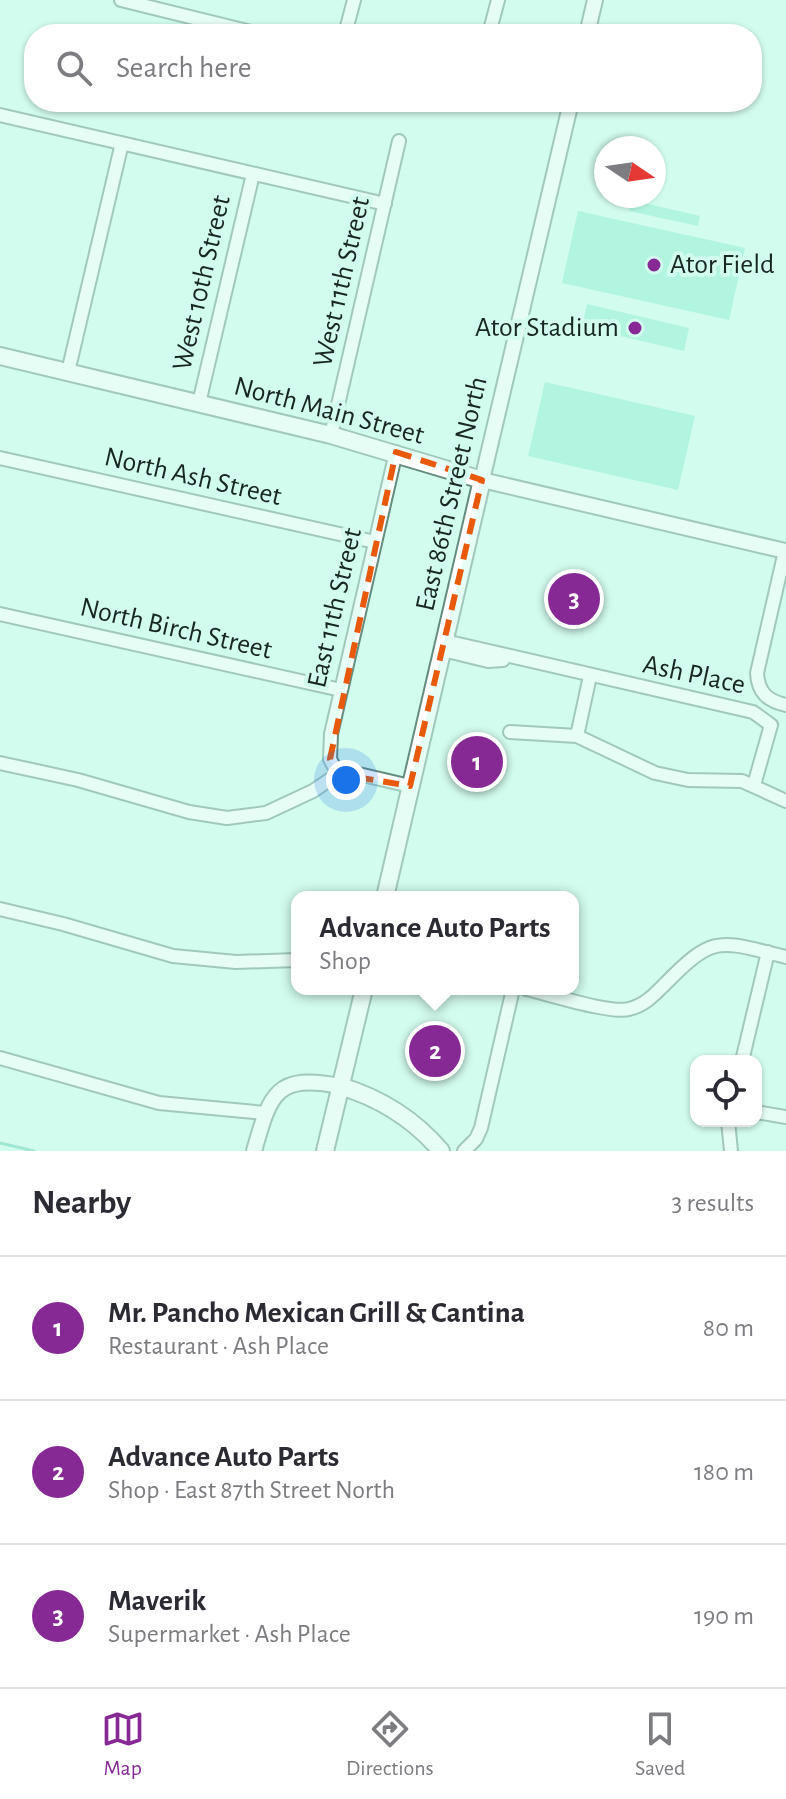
<!DOCTYPE html>
<meta charset="utf-8">
<style>
:root{--surface:#fff;--page:#f7f7f7;--text:#2b2b33;--muted:#7c7c81;--line:#e1e1e2;--accent:#862994}
body{margin:0;font-family:"Alegreya Sans",sans-serif;background:var(--page);color:var(--text)}
.controls{position:absolute;right:24px;bottom:24px;display:grid;overflow:hidden;border-radius:16px;box-shadow:0 2px 6px #0004}
.controls button{width:72px;height:72px;display:grid;place-items:center;padding:0;border:0;border-bottom:2px solid var(--line);background:var(--surface);color:var(--text);font:40px sans-serif}
.compass{position:absolute;left:594px;top:136px;width:72px;height:72px;border-radius:50%;background:var(--surface);box-shadow:0 2px 6px #0004;rotate:103deg}
.you{position:absolute;left:346px;top:780px;width:28px;height:28px;margin:-20px;border:6px solid #fff;border-radius:50%;background:#1a73e8;box-shadow:0 0 0 12px #1a73e833}
.badge{display:grid;place-items:center;width:52px;height:52px;border-radius:50%;background:var(--accent);color:#fff;font-size:26px;font-weight:700}
.pin{position:absolute;translate:-50% -50%;border:4px solid #fff;box-shadow:0 2px 8px #0006}
.popup{position:absolute;left:291px;top:891px;width:288px;height:104px;box-sizing:border-box;display:grid;place-content:center;border-radius:16px;background:var(--surface);filter:drop-shadow(0 2px 6px #0005);font-size:26px;white-space:nowrap;color:var(--muted)}
.popup b{font-size:30px;color:var(--text)}
.popup::after{content:'';position:absolute;left:50%;top:100%;margin-left:-16px;border:16px solid transparent;border-top-color:var(--surface)}
.list{margin:0;padding:0;list-style:none}
h2{display:flex;justify-content:space-between;align-items:center;height:104px;margin:0;padding:0 32px;font-size:34px}
h2 small{font-size:26px;font-weight:400;color:var(--muted)}
.list li{display:grid;grid-template-columns:52px 1fr auto;gap:24px;align-items:center;box-sizing:border-box;height:144px;padding:0 32px;border-top:2px solid var(--line)}
.list b{display:block;font-size:30px;white-space:nowrap}
.list p{margin:0;font-size:26px;white-space:nowrap;color:var(--muted)}
.list em{font-size:26px;font-style:normal;color:var(--muted)}
.icon{flex:none;width:44px;height:44px;fill:none;stroke:currentColor;stroke-width:2;stroke-linecap:round;stroke-linejoin:round}
.map{position:relative;flex:none;width:786px;height:1151px;overflow:hidden}
.search{position:absolute;background:var(--surface);box-shadow:0 2px 6px #0004;left:24px;right:24px;top:24px;height:88px;display:flex;align-items:center;gap:20px;box-sizing:border-box;padding:0 28px;border-radius:32px;color:var(--muted);font-size:30px}
.sheet{height:536px;background:var(--surface)}
nav{display:flex;justify-content:space-around;align-items:center;box-sizing:border-box;height:112px;border-top:2px solid var(--line);background:var(--surface);font-size:22px;color:var(--muted)}
nav a{display:grid;justify-items:center;gap:4px}
nav .on{color:var(--accent)}
.map>svg:first-child{display:block}
</style>
<div class="map">
<svg width="786" height="1151" viewBox="0 0 786 1151">
<rect width="100%" height="100%" fill="#d2fcee"/>
<path fill="#8aecce" d="M 631,200 L 700,216 L 698,226 L 629,211 Z
M 578,211 L 745,248 L 729,320 L 562,283 Z
M 587,304 L 689,328 L 684,351 L 582,327 Z
M 545,382 L 695,416 L 678,490 L 528,456 Z"/>
<g fill="none" stroke-linecap="round" stroke-linejoin="round">
<path stroke="#62ceb0" stroke-width="3" d="M 0,1143 L 34,1151"/>
<g stroke="#658c7f" stroke-width="16">
<path id="minor" d="M 121,0 L 259,34
M 345,34 L 354,0
M 489,34 L 498,0
M 0,115 L 385,204
M 68,372 L 122,143
M 199,403 L 253,174
M 331,435 L 399,141
M 0,458 L 375,542
M 785,551 L 757,673 C 758,693 768,701 786,705
M 0,614 L 341,690
M 445,641 L 753,712 L 771,725 L 754,785
M 443,650 L 488,661 L 503,660
M 510,732 L 577,736 L 655,773 L 688,780 L 742,781 L 786,801
M 577,736 L 590,676
M 0,763 L 78,780 L 189,812 L 227,818 L 266,813 L 313,791 L 338,774 L 350,772 L 410,786
M 338,774 L 330,759 L 331,734 L 396,452
M 0,909 L 63,924 L 173,956 L 236,962 L 297,960
M 526,989 C 549,994 610,1014 629,1009 C 645,1005 654,995 665,984 C 715,933 719,941 786,957
M 0,1058 L 159,1103 L 265,1113
M 742,1061 L 768,952
M 756,1112 L 786,1117
M 728,1121 L 731,1151
M 464,1151 L 476,1139 L 481,1128 L 513,989"/>
</g>
<g stroke="#658c7f" stroke-width="18">
<path id="tertiary" d="M 587,34 L 595,0
M 571,102 L 482,480 L 785,551
M 254,1151 C 270,1095 275,1073 340,1086"/>
</g>
<g stroke="#658c7f" stroke-width="20">
<path id="secondary" d="M 0,356 L 331,435 L 482,480 L 385,897
M 340,1086 C 380,1098 414,1119 441,1151
M 325,1151 L 364,989"/>
</g>
<use href="#minor" stroke="#fff" stroke-width="12"/>
<use href="#tertiary" stroke="#fff" stroke-width="14"/>
<use href="#secondary" stroke="#fff" stroke-width="16"/>
</g>
<path d="M0 0H786V1151H0ZM 396,452 L 482,480 L 410,786 L 338,774 L 330,759 Z" fill="#d2fcee" fill-opacity=".55" fill-rule="evenodd"/>
<path fill="none" stroke="#e8590c" stroke-width="6" stroke-dasharray="16 10" stroke-linejoin="round" d="M 396,452 L 482,480 L 410,786 L 338,774 L 330,759 Z"/>
<g fill="#862994" stroke="#d2fcee" stroke-width="3">
<circle cx="654" cy="265" r="8"/>
<circle cx="635" cy="328" r="8"/>
</g>
<g text-anchor="middle" dominant-baseline="central" stroke-width="8" stroke-linejoin="round" paint-order="stroke">
<g font-size="28" fill="#172722" stroke="#d2fcee" text-anchor="start">
<text x="670" y="265">Ator Field</text>
<text x="619" y="328" text-anchor="end">Ator Stadium</text>
</g>
<g font-size="28" fill="#172722" stroke="#d2fcee">
<text transform="translate(342 282) rotate(-77)">West 11th Street</text>
<text transform="translate(202 283) rotate(-77)">West 10th Street</text>
<text transform="translate(329 411) rotate(15)">North Main Street</text>
<text transform="translate(193 477) rotate(13)">North Ash Street</text>
<text transform="translate(452 494) rotate(-77)">East 86th Street North</text>
<text transform="translate(335 608) rotate(-77)">East 11th Street</text>
<text transform="translate(176 629) rotate(13)">North Birch Street</text>
<text transform="translate(694 675) rotate(12)">Ash Place</text>
</g>
</g>
</svg>
<div class="controls">
<button><svg class="icon" aria-label="locate" viewBox="0 0 24 24"><circle cx="12" cy="12" r="6"/><path d="M12 2v4M12 18v4M2 12h4M18 12h4"/></svg></button>
</div>
<svg class="compass" viewBox="-18 -18 36 36"><path d="M0-13l5 13h-10z" fill="#e53935"/><path d="M0 13l5-13h-10z" fill="#7c7c81"/></svg>
<div class="you"></div>
<div class="pin badge" style="left:477px;top:762px">1</div>
<div class="pin badge" style="left:435px;top:1051px">2</div>
<div class="popup"><b>Advance Auto Parts</b>Shop</div>
<div class="pin badge" style="left:574px;top:599px">3</div>
<div class="search"><svg class="icon" aria-label="search" viewBox="0 0 24 24"><circle cx="10" cy="10" r="6"/><path d="M15 15l6 6"/></svg>Search here</div>
</div>
<section class="sheet">
<h2>Nearby<small>3 results</small></h2>
<ul class="list">
<li><span class="badge">1</span><div><b>Mr. Pancho Mexican Grill &amp; Cantina</b><p>Restaurant · Ash Place</p></div><em>80 m</em></li>
<li><span class="badge">2</span><div><b>Advance Auto Parts</b><p>Shop · East 87th Street North</p></div><em>180 m</em></li>
<li><span class="badge">3</span><div><b>Maverik</b><p>Supermarket · Ash Place</p></div><em>190 m</em></li>
</ul>
</section>
<nav>
<a class="on"><svg class="icon" aria-label="map" viewBox="0 0 24 24"><path d="M3 6l6-2 6 2 6-2v14l-6 2-6-2-6 2zM9 4v14M15 6v14"/></svg>Map</a>
<a><svg class="icon" aria-label="directions" viewBox="0 0 24 24"><path d="M12 3l9 9-9 9-9-9zM9 14v-3h6M13 9l2 2-2 2"/></svg>Directions</a>
<a><svg class="icon" aria-label="saved" viewBox="0 0 24 24"><path d="M7 4h10v16l-5-4-5 4z"/></svg>Saved</a>
</nav>
